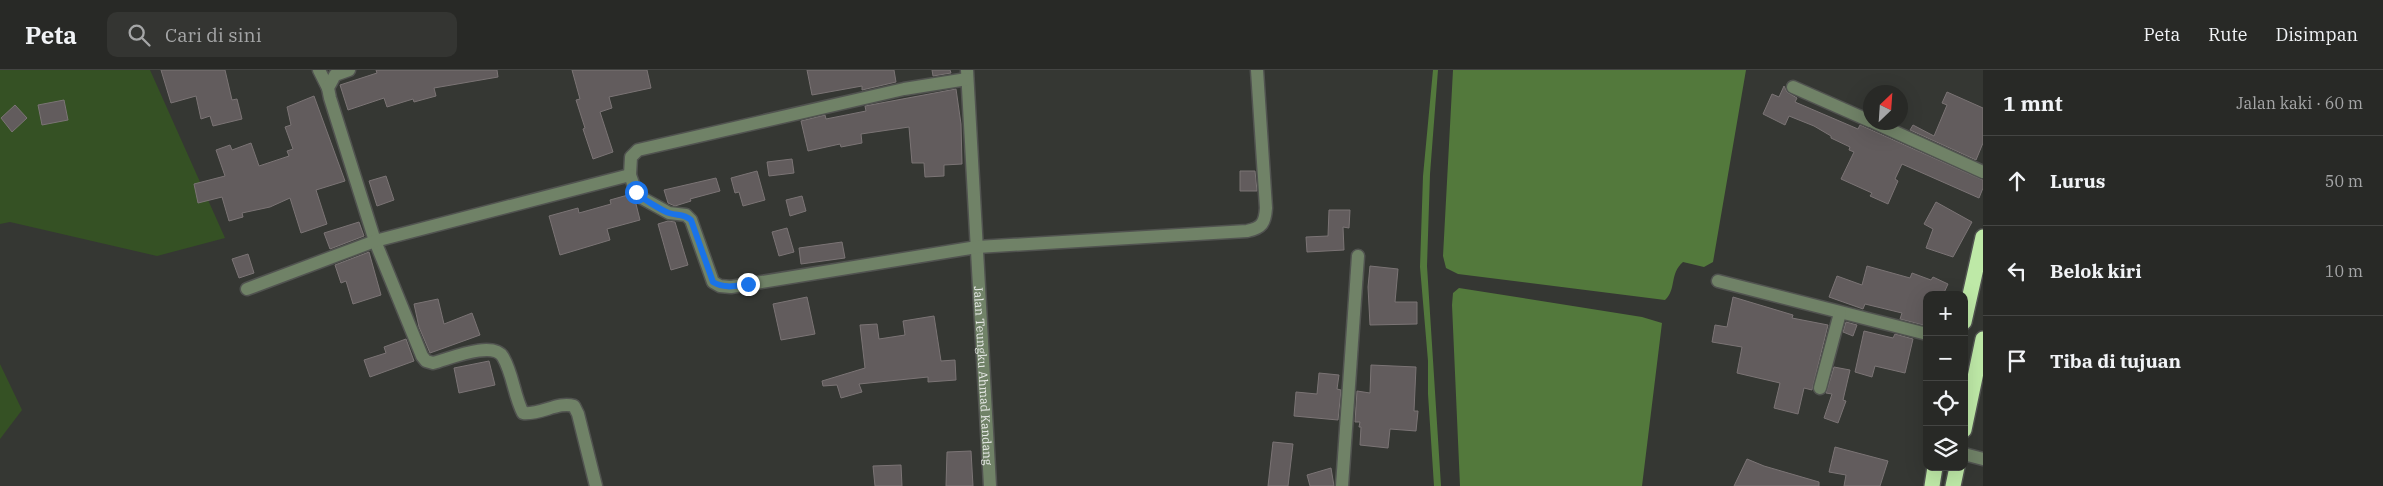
<!DOCTYPE html>
<html lang="id">
<meta charset="utf-8">
<style>
:root{--surface:#282926;--page:#343532;--text:#f1f3f6;--muted:#a5a6a7;--line:#444543}
body{margin:0;font-family:"IBM Plex Serif",serif;background:var(--page);color:var(--text)}
.controls{position:absolute;right:15px;bottom:15px;display:grid;overflow:hidden;border-radius:10px;box-shadow:0 5px 20px #0002}
.controls button{width:45px;height:45px;display:grid;place-items:center;padding:0;border:0;border-bottom:1px solid var(--line);background:var(--surface);color:var(--text);font:25px sans-serif}
.compass{position:absolute;left:1863px;top:15px;width:45px;height:45px;border-radius:50%;background:var(--surface);box-shadow:0 5px 20px #0002;rotate:25deg}
.stop{position:absolute;width:15px;height:15px;margin:-11px;border:4px solid #1a73e8;border-radius:50%;background:#fff}
.stop.end{background:#1a73e8;border-color:#fff;box-shadow:0 1px 5px #0008}
.list{margin:0;padding:0;list-style:none}
h2{display:flex;justify-content:space-between;align-items:center;height:65px;margin:0;padding:0 20px;font-size:21px}
h2 small{font-size:16px;font-weight:400;color:var(--muted)}
.list li{display:grid;grid-template-columns:32px 1fr auto;gap:15px;align-items:center;box-sizing:border-box;height:90px;padding:0 20px;border-top:1px solid var(--line)}
.list b{display:block;font-size:19px;white-space:nowrap}
.list em{font-size:16px;font-style:normal;color:var(--muted)}
.icon{flex:none;width:28px;height:28px;fill:none;stroke:currentColor;stroke-width:2;stroke-linecap:round;stroke-linejoin:round}
.map{position:relative;flex:none;width:1983px;height:416px;overflow:hidden}
header{display:flex;align-items:center;gap:30px;box-sizing:border-box;height:70px;padding:0 25px;background:var(--surface);border-bottom:1px solid var(--line)}
header strong{font-size:24px}
nav{display:flex;gap:28px;margin-inline-start:auto;font-size:18px}
.search{width:350px;height:45px;background:var(--page);display:flex;align-items:center;gap:12px;box-sizing:border-box;padding:0 18px;border-radius:10px;color:var(--muted);font-size:19px}
main{display:flex}
aside{flex:1;background:var(--surface)}
.map>svg:first-child{display:block}
</style>
<header>
<strong>Peta</strong>
<div class="search"><svg class="icon" aria-label="search" viewBox="0 0 24 24"><circle cx="10" cy="10" r="6"/><path d="M15 15l6 6"/></svg>Cari di sini</div>
<nav><a>Peta</a><a>Rute</a><a>Disimpan</a></nav>
</header>
<main>
<div class="map">
<svg width="1983" height="416" viewBox="0 0 1983 416">
<rect width="100%" height="100%" fill="#353733"/>
<path fill="#355124" d="M 0,0 L 150,0 L 225,168 L 157,186 L 10,152 L 0,154 Z
M 0,294 L 22,340 L 0,369 Z"/>
<path fill="#53793c" d="M 1433,0 L 1438,0 L 1430,104 L 1427,196 L 1441,416 L 1434,416 L 1428,324 L 1428,291 L 1420,197 L 1423,106 Z
M 1453,0 L 1746,0 L 1713,192 L 1704,197 L 1683,192 C 1669,204 1677,219 1665,230 L 1458,204 L 1446,198 L 1443,186 Z
M 1459,218 L 1642,247 L 1662,253 L 1642,416 L 1460,416 L 1452,235 L 1453,223 Z"/>
<path fill="#625c5d" stroke="#7b7475" d="M 161,0 L 225,0 L 232,30 L 237,29 L 242,49 L 213,56 L 210,46 L 201,49 L 196,26 L 171,33 Z
M 376,0 L 497,0 L 498,7 L 434,18 L 436,26 L 414,32 L 413,29 L 387,37 L 384,28 L 348,40 L 340,15 L 377,3 Z
M 572,0 L 647,0 L 651,18 L 609,27 L 612,38 L 600,42 L 613,82 L 593,89 L 583,59 L 585,58 L 576,30 L 580,29 Z
M 807,0 L 894,0 L 896,12 L 862,20 L 862,16 L 812,25 Z
M 932,0 L 950,0 L 951,3 L 933,6 Z
M 1784,16 L 1787,22 L 1797,28 L 1795,32 L 1858,59 L 1860,55 L 1869,59 L 1983,110 L 1983,118 L 1979,128 L 1902,94 L 1895,109 L 1898,111 L 1888,134 L 1870,126 L 1872,123 L 1841,109 L 1854,82 L 1849,80 L 1850,77 L 1831,68 L 1831,66 L 1814,56 L 1789,46 L 1785,55 L 1763,44 L 1772,24 L 1779,27 Z
M 956,19 L 961,54 L 962,94 L 944,95 L 944,106 L 925,107 L 924,93 L 912,93 L 909,57 L 861,64 L 862,73 L 841,77 L 840,74 L 808,81 L 801,51 L 825,45 L 826,49 L 866,41 L 865,36 Z
M 1947,22 L 1983,38 L 1983,73 L 1976,90 L 1910,60 L 1913,55 L 1934,66 L 1947,35 L 1942,33 Z
M 314,26 L 345,111 L 316,120 L 327,154 L 301,163 L 290,128 L 270,137 L 242,143 L 243,147 L 229,151 L 222,127 L 198,133 L 194,114 L 225,106 L 216,80 L 230,75 L 232,80 L 251,73 L 259,96 L 289,86 L 287,81 L 293,79 L 285,57 L 291,55 L 287,37 Z
M 64,30 L 68,50 L 42,55 L 38,35 Z
M 15,35 L 27,48 L 12,62 L 1,48 Z
M 792,89 L 794,103 L 769,106 L 767,92 Z
M 757,101 L 765,130 L 743,136 L 739,122 L 735,123 L 731,108 Z
M 1240,101 L 1255,101 L 1257,121 L 1240,121 Z
M 386,106 L 394,130 L 377,136 L 369,111 Z
M 716,108 L 720,121 L 690,129 L 691,131 L 675,136 L 668,133 L 664,120 Z
M 628,125 L 636,134 L 640,150 L 607,159 L 610,170 L 560,185 L 549,146 L 578,138 L 579,143 L 611,134 L 610,130 Z
M 802,126 L 806,141 L 790,146 L 786,130 Z
M 1936,132 L 1972,152 L 1953,187 L 1926,178 L 1933,159 L 1924,154 Z
M 1329,140 L 1350,140 L 1349,158 L 1343,157 L 1344,180 L 1307,182 L 1306,167 L 1328,166 Z
M 668,151 L 675,152 L 688,195 L 671,200 L 658,154 Z
M 359,152 L 364,166 L 330,179 L 324,163 Z
M 787,158 L 794,182 L 779,186 L 772,162 Z
M 842,172 L 845,188 L 801,194 L 799,178 Z
M 369,182 L 381,225 L 353,234 L 346,211 L 341,213 L 335,195 Z
M 248,184 L 254,203 L 239,208 L 232,189 Z
M 1370,196 L 1398,199 L 1395,232 L 1417,232 L 1417,254 L 1370,255 L 1368,217 Z
M 1867,196 L 1910,208 L 1912,203 L 1931,210 L 1933,207 L 1948,214 L 1943,225 L 1927,225 L 1927,256 L 1900,249 L 1902,243 L 1865,234 L 1863,239 L 1829,227 L 1837,206 L 1862,215 Z
M 807,227 L 815,264 L 781,270 L 773,234 Z
M 1733,227 L 1793,245 L 1792,248 L 1828,255 L 1812,320 L 1804,318 L 1798,344 L 1774,338 L 1780,313 L 1737,303 L 1742,277 L 1712,272 L 1715,255 L 1727,257 Z
M 438,229 L 444,254 L 472,243 L 480,265 L 430,283 L 419,257 L 414,234 Z
M 934,246 L 941,291 L 955,290 L 956,310 L 928,312 L 928,307 L 859,314 L 862,322 L 841,328 L 837,315 L 823,316 L 822,311 L 865,298 L 860,255 L 877,254 L 879,269 L 905,265 L 903,251 Z
M 1846,252 L 1857,255 L 1853,266 L 1843,262 Z
M 1864,261 L 1893,268 L 1895,264 L 1913,269 L 1905,303 L 1875,296 L 1872,307 L 1855,302 Z
M 406,269 L 414,291 L 370,307 L 364,290 L 386,283 L 384,277 Z
M 489,291 L 495,315 L 459,323 L 454,298 Z
M 1371,295 L 1416,297 L 1414,341 L 1418,341 L 1416,361 L 1390,359 L 1388,378 L 1360,375 L 1361,357 L 1359,357 L 1360,352 L 1355,352 L 1357,321 L 1370,323 Z
M 1834,297 L 1850,300 L 1843,330 L 1846,331 L 1838,353 L 1824,348 L 1832,324 L 1826,323 Z
M 1319,303 L 1339,305 L 1337,319 L 1341,320 L 1338,350 L 1294,346 L 1296,322 L 1317,324 Z
M 1273,372 L 1293,374 L 1288,416 L 1268,416 Z
M 1835,377 L 1888,391 L 1880,416 L 1844,416 L 1846,405 L 1829,402 Z
M 971,381 L 973,416 L 946,416 L 947,382 Z
M 1747,389 L 1764,396 L 1819,412 L 1819,416 L 1734,416 Z
M 901,395 L 902,416 L 875,416 L 873,396 Z
M 1331,398 L 1334,416 L 1310,416 L 1307,405 Z"/>
<g fill="none" stroke-linecap="round" stroke-linejoin="round">
<g stroke="#515350" stroke-width="15">
<g id="minor">
<path d="M 319,0 L 328,18"/>
<path d="M 349,0 L 335,5 L 328,18 L 330,28 L 375,171 L 422,286 L 426,291 L 433,293 C 449,289 493,270 503,287 C 513,304 514,326 523,343 C 541,345 558,331 574,336 L 578,344 L 596,416"/>
<path id="s1" d="M 967,0 L 990,416"/>
<path d="M 967,9 L 904,19 L 638,80 L 631,87 L 630,105 L 636,122 L 640,127 L 669,143 L 686,145 L 691,150 L 713,212 L 720,216 L 731,217 L 977,177 L 1247,161 C 1262,158 1265,153 1266,138 L 1257,0"/>
<path d="M 1793,17 L 1870,51"/>
<path d="M 1873,52 L 1983,102"/>
<path d="M 1718,211 L 1927,264"/>
<path d="M 247,219 L 375,171 L 630,105"/>
<path d="M 1820,318 L 1840,243"/>
<path d="M 1964,384 L 1983,389"/>
<path d="M 1342,416 L 1358,186"/>
</g>
</g>
<g stroke="#515350" stroke-width="18">
<path id="highway" d="M 1964,252 L 1983,167
M 1964,360 L 1983,269
M 1932,416 L 1935,397
M 1953,416 L 1957,397"/>
</g>
<use href="#minor" stroke="#708267" stroke-width="12"/>
<use href="#highway" stroke="#bee9a7" stroke-width="15"/>
</g>
<g fill="none" stroke-linecap="round" stroke-linejoin="round">
<path stroke="#1a73e8" stroke-width="6" d="M 636,122 C 639,127 663,141 669,143 C 678,146 683,143 691,150 L 713,212 C 725,219 735,216 748,214"/>
</g>
<g text-anchor="middle" dominant-baseline="central" stroke-width="4.5" stroke-linejoin="round" paint-order="stroke">
<g font-size="12" fill="#e7e9e7" stroke="#353733">
<text stroke="none"><textPath href="#s1" startOffset="306">Jalan Teungku Ahmad Kandang</textPath></text>
</g>
</g>
</svg>
<div class="controls">
<button>+</button>
<button>−</button>
<button><svg class="icon" aria-label="locate" viewBox="0 0 24 24"><circle cx="12" cy="12" r="6"/><path d="M12 2v4M12 18v4M2 12h4M18 12h4"/></svg></button>
<button><svg class="icon" aria-label="layers" viewBox="0 0 24 24"><path d="M12 4l9 5-9 5-9-5zM3 14l9 5 9-5"/></svg></button>
</div>
<svg class="compass" viewBox="-18 -18 36 36"><path d="M0-13l5 13h-10z" fill="#e53935"/><path d="M0 13l5-13h-10z" fill="#a5a6a7"/></svg>
<div class="stop" style="left:636px;top:122px"></div>
<div class="stop end" style="left:748px;top:214px"></div>
</div>
<aside>
<h2>1 mnt<small>Jalan kaki · 60 m</small></h2>
<ul class="list">
<li><svg class="icon" aria-label="ahead" viewBox="0 0 24 24"><path d="M12 20V5M6 11l6-6 6 6"/></svg><div><b>Lurus</b></div><em>50 m</em></li>
<li><svg class="icon" aria-label="left" viewBox="0 0 24 24"><path d="M17 20v-9H6M10 6l-5 5 5 5"/></svg><div><b>Belok kiri</b></div><em>10 m</em></li>
<li><svg class="icon" aria-label="arrive" viewBox="0 0 24 24"><path d="M6 21V4h12l-3 4 3 4H6"/></svg><div><b>Tiba di tujuan</b></div></li>
</ul>
</aside>
</main>
